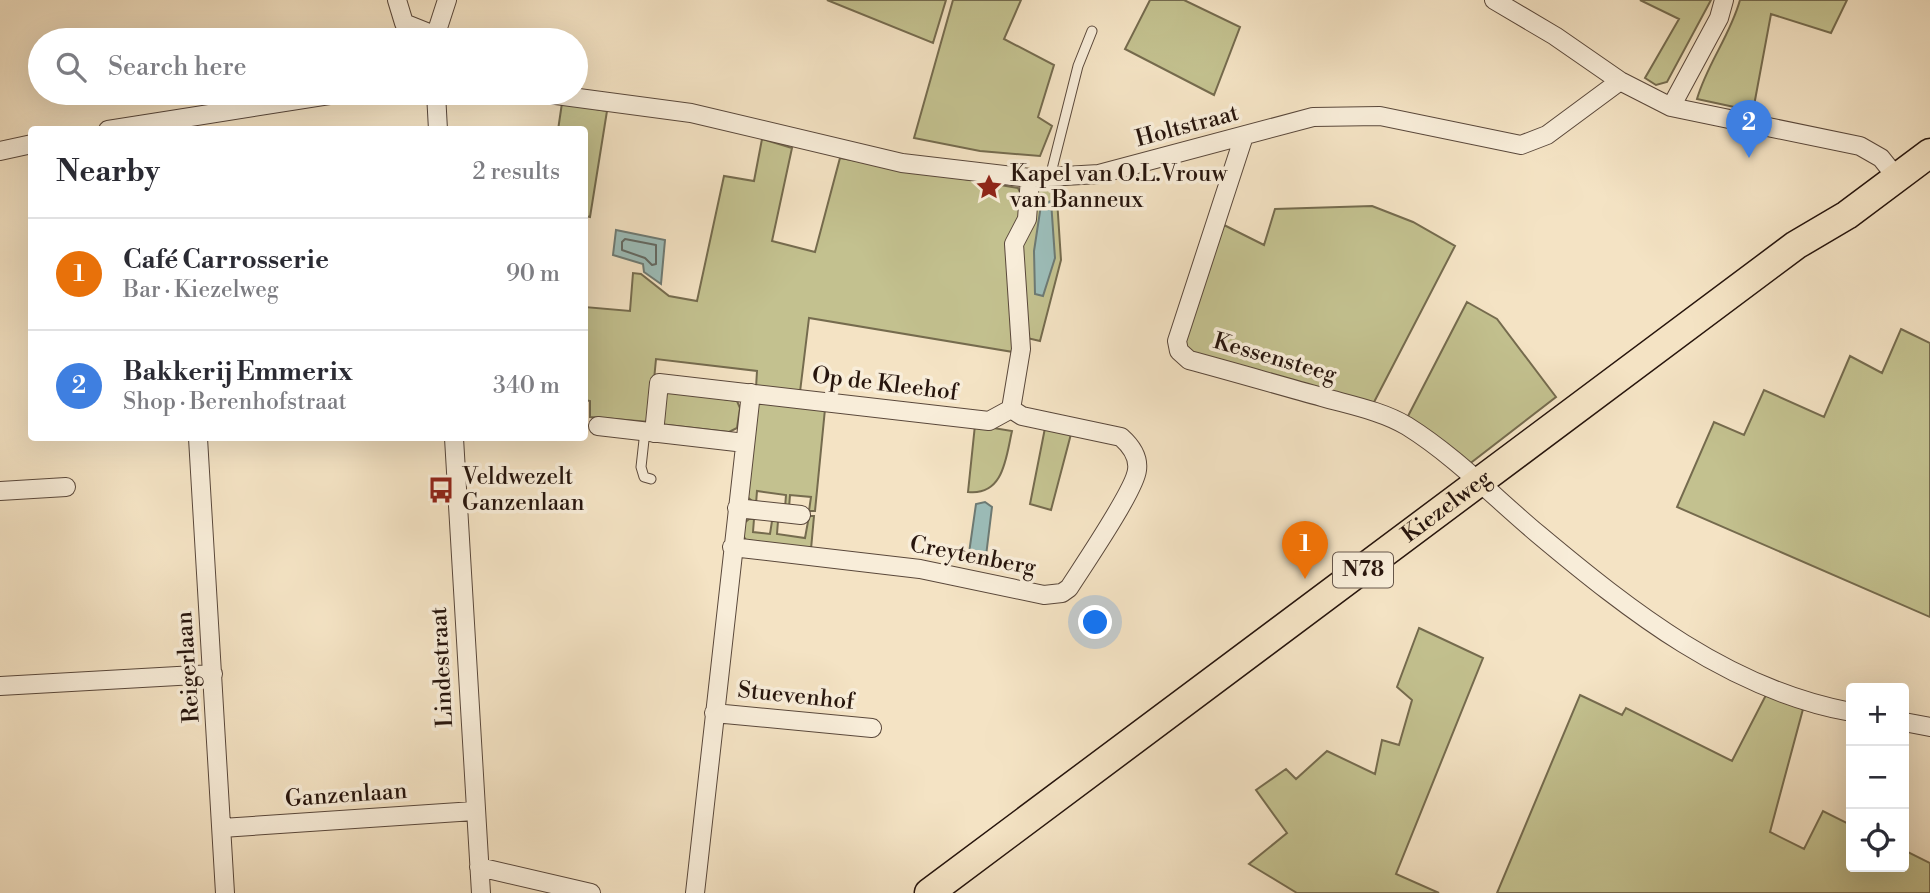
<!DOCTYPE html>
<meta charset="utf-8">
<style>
:root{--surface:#fff;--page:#f7f7f7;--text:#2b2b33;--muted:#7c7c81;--line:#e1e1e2;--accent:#7c3aed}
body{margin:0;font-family:"Libre Bodoni",serif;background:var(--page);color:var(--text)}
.controls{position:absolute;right:21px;bottom:21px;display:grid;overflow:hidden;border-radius:7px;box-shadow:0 7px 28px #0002}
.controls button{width:63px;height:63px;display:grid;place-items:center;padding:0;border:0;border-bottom:2px solid var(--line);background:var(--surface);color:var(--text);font:35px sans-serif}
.you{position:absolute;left:1096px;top:623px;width:24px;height:24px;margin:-18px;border:5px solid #fff;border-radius:50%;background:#1a73e8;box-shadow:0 0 0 10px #1a73e833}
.badge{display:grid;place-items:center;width:46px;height:46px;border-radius:50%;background:var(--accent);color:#fff;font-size:23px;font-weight:700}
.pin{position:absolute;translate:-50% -58px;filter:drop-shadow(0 2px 4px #0008)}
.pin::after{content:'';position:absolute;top:37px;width:24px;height:21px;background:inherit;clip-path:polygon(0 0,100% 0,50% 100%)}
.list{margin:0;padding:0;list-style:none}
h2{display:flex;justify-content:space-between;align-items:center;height:91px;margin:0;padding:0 28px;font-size:30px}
h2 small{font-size:23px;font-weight:400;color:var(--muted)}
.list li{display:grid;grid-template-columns:46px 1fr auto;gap:21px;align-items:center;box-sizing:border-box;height:112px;padding:0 28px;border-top:2px solid var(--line)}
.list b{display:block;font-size:26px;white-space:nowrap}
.list p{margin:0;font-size:23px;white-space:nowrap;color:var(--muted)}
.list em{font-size:23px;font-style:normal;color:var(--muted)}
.icon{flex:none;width:38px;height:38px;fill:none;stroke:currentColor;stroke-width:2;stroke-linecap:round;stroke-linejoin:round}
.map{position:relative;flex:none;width:1930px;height:893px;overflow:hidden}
.search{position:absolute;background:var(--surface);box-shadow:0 7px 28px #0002;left:28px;top:28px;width:560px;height:77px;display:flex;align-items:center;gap:18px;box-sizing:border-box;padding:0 24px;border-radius:38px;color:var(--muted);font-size:26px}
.panel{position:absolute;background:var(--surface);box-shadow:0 7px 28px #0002;left:28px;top:126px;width:560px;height:315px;border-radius:7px}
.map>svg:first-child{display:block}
</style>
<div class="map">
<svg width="1930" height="893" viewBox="0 0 1930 893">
<rect width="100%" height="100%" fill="#f4e3c4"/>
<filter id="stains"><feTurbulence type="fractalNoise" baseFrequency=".00286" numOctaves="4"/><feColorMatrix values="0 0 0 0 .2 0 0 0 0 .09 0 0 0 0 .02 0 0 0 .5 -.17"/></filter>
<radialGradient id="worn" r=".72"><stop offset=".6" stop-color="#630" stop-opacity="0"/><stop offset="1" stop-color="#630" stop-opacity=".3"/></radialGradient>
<path fill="#c3c18f" stroke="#756b4e" stroke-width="2" d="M 827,0 L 946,0 L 933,43 Z
M 953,0 L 1021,0 L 1004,39 L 1054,65 L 1038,117 L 1052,126 L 1040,156 L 980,151 L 914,138 Z
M 1150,0 L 1184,0 L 1240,27 L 1214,95 L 1125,49 Z
M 1640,0 L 1711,0 L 1667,82 L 1656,85 L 1645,78 L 1679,19 Z
M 1740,0 L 1847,0 L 1831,33 L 1771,14 L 1753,111 L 1697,99 C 1707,64 1730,36 1740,0 Z
M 562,103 L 607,111 L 590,217 L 585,216 L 584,130 L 558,130 Z
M 762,139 L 792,148 L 772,241 L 815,252 L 840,158 L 1018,188 L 1021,194 L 1013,352 L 809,318 L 800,392 L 756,388 L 757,371 L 656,359 L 650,422 L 590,417 L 590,401 L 585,400 L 585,307 L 630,311 L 633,273 L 641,274 L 669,296 L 697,301 L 724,176 L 754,181 Z
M 1056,184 L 1061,260 L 1040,341 L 1027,338 L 1021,244 L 1036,193 L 1044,185 Z
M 1372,206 L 1413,222 L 1455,246 L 1372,406 L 1190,354 L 1184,339 L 1222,224 L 1264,245 L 1275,209 Z
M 1467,302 L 1497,319 L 1556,397 L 1468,465 L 1406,420 Z
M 1901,329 L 1930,343 L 1930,617 L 1677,507 L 1714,422 L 1744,435 L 1764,390 L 1824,417 L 1850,356 L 1882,373 Z
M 663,390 L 737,401 L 740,408 L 737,428 L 729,432 L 659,424 Z
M 767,402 L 825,409 L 815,511 L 809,511 L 811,497 L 790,495 L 789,508 L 785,508 L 786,495 L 757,491 L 756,504 L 746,496 L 758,404 Z
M 975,425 L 1012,431 C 1006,457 1004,496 968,492 Z
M 1045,428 L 1071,434 L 1051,510 L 1030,504 Z
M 809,516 L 814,516 L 811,549 L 746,540 L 742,534 L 742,525 L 749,519 L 754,519 L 753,532 L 770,534 L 772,521 L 778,521 L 777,534 L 805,538 Z
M 1419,628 L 1483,658 L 1396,874 L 1439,893 L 1297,893 L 1249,864 L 1287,833 L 1256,790 L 1286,769 L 1296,779 L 1327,751 L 1375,774 L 1382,740 L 1399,745 L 1412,700 L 1397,687 Z
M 1580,695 L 1622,715 L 1626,708 L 1732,761 L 1766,695 L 1803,709 L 1770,832 L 1804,849 L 1823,811 L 1851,825 L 1851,867 L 1904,867 L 1904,850 L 1930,863 L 1930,893 L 1497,893 Z"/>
<path fill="#9cbdb9" stroke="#6d7a74" stroke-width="2" d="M 1051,201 L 1055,258 L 1043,296 L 1035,294 L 1034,251 L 1041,205 Z
M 616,230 L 665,240 L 661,284 L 644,272 L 643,264 L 613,255 Z
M 985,502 L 992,507 L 986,556 L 976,559 L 969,553 L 976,504 Z"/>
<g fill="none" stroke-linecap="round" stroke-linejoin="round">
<path stroke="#626963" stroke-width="2" d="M 625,239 L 656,245 L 656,264 L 652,265 L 645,258 L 622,250 L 622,242 Z"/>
<g stroke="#5a483b" stroke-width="11">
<path id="service" d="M 1050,177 L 1078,66 L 1092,31
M 645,431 L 641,467 L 644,477 L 651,479"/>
</g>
<g stroke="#5a483b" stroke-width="20">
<path id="minor" d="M 397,0 L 404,23 L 434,35
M 1494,0 L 1555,36 L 1620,81 L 1671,107 L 1860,146 L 1881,158 L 1897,178
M 434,40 L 447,0
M 436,93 L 438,130
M 541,93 L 691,113 L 902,163 L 1030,178 L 1099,174 L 1313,117 L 1380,116 L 1521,145 L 1547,135 L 1620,81
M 1671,107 L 1719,18 L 1724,0
M 108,130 L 342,93
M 1244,136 L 1177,341 L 1179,351 L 1189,360 C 1234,372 1278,385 1322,397 C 1350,405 1382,411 1407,426 C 1455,456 1495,498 1538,534 C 1630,611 1730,690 1851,712
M 0,151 L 32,144
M 1011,409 L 1021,349 L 1014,244 L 1027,219 L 1030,178
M 598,426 L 745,443
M 654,433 L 659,383 L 989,421 L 1011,409
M 198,438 L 225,893
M 454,438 L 481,893
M 0,491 L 66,487
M 737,508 L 801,515
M 732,547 L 920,569 L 1044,595 L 1062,593 L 1069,588 C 1083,566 1135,490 1137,470 C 1139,456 1130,445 1121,437 L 1022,416 L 1011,409
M 0,686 L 213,674
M 714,713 L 872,728
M 1904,722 L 1930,727
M 222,828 L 474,811
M 479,867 L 591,893
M 695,893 L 751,393"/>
</g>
<g stroke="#27150d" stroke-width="31">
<g id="primary">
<path id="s1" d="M 929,893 L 1796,245 L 1847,215 L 1930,153"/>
</g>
</g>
<use href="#service" stroke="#f8edd9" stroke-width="9"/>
<use href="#minor" stroke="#f8edd9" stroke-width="18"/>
<use href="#primary" stroke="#f4e3c4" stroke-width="28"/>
</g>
<defs>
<g id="sight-bare" transform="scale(2.1)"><path d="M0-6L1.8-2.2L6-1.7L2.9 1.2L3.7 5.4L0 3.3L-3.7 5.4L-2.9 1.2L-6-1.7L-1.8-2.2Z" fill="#8f2418" stroke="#f8edd9" stroke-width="2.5" paint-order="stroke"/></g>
<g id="bus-bare" transform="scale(2.1)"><path d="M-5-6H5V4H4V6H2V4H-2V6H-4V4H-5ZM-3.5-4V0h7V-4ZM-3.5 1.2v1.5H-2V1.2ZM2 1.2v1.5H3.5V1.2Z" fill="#8f2418" stroke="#f8edd9" stroke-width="2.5" paint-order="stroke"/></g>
</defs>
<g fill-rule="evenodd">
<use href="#sight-bare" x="989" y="187"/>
<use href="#bus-bare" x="441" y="490"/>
</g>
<g text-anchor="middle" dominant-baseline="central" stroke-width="7" stroke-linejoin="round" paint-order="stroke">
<rect fill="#f8edd9" stroke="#66564a" stroke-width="2" x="1333" y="552.5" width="60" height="35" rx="5"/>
<g font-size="21" font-weight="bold" fill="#27150d">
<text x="1363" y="570">N78</text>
</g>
<g font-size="23" fill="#27150d" stroke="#f8edd9">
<text transform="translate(1187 126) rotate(-15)">Holtstraat</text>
<text transform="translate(1275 358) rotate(16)">Kessensteeg</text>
<text transform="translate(885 384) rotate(7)">Op de Kleehof</text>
<text stroke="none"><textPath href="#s1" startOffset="646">Kiezelweg</textPath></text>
<text transform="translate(973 556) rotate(11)">Creytenberg</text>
<text transform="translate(188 667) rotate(-94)">Reigerlaan</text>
<text transform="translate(442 667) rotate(-93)">Lindestraat</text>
<text transform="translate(796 696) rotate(6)">Stuevenhof</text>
<text transform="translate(346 795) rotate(-4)">Ganzenlaan</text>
</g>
<g font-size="23" fill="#27150d" stroke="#f8edd9" text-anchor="start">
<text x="1010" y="174">Kapel van O.L.Vrouw<tspan x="1010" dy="26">van Banneux</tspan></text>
<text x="462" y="477">Veldwezelt<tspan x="462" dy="26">Ganzenlaan</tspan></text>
</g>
</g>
<rect width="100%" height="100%" filter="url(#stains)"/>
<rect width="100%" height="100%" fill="url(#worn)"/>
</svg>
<div class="controls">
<button>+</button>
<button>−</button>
<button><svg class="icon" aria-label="locate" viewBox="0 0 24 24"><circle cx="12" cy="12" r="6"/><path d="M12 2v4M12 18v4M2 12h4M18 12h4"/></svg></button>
</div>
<div class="you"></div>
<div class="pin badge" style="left:1305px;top:579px;background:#e8710a">1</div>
<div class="pin badge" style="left:1749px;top:158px;background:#3f7fe0">2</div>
<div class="search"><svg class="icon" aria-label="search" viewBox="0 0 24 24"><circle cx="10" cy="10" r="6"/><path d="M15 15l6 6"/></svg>Search here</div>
<section class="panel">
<h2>Nearby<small>2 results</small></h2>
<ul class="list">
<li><span class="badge" style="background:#e8710a">1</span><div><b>Café Carrosserie</b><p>Bar · Kiezelweg</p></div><em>90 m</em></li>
<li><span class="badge" style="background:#3f7fe0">2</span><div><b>Bakkerij Emmerix</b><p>Shop · Berenhofstraat</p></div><em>340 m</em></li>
</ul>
</section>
</div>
